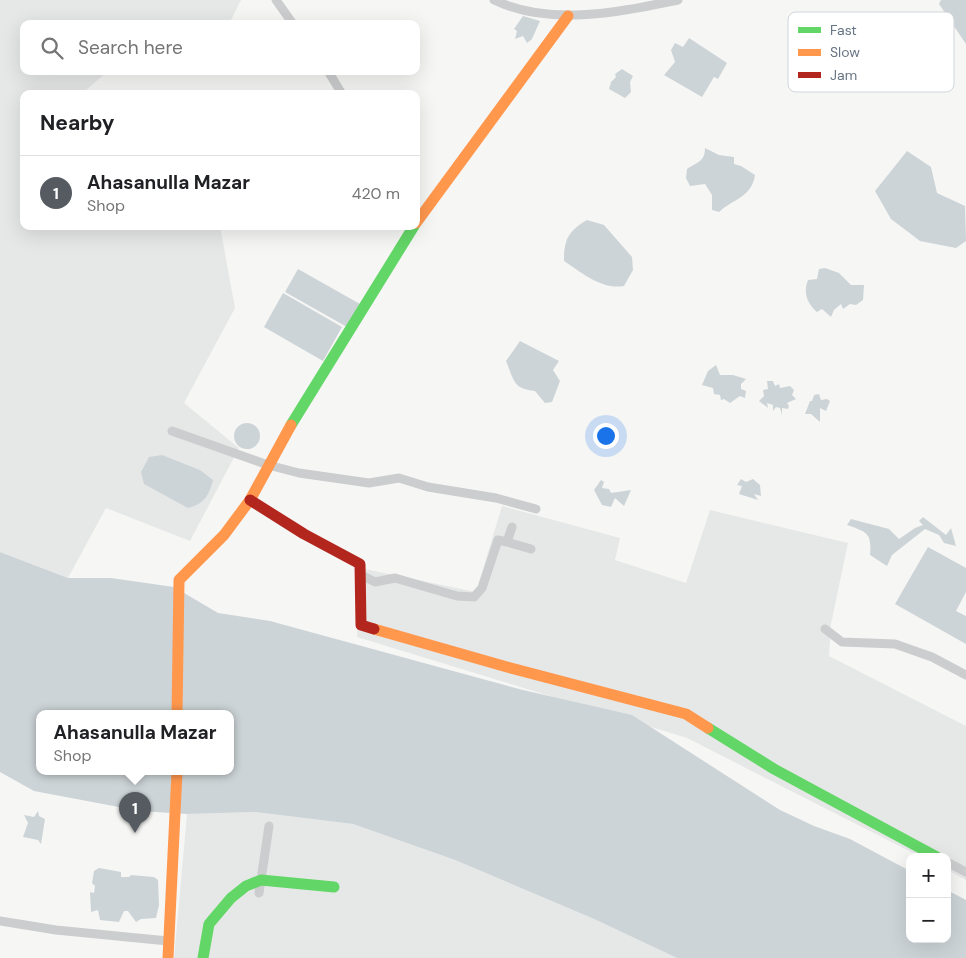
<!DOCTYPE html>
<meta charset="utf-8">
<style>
:root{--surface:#fff;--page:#f6f6f6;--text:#202124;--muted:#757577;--line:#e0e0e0;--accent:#565b61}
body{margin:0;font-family:"DM Sans",sans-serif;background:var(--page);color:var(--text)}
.controls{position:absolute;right:15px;bottom:15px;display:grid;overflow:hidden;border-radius:10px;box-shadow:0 5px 20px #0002}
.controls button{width:45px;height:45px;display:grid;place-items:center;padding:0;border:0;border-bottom:1px solid var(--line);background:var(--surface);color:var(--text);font:25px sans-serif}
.you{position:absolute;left:605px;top:435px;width:18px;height:18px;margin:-12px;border:4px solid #fff;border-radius:50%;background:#1a73e8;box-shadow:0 0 0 8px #1a73e833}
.badge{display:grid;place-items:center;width:32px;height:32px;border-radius:50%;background:var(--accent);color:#fff;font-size:16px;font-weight:700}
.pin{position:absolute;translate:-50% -41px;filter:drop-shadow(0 1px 2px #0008)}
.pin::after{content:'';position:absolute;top:26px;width:18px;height:15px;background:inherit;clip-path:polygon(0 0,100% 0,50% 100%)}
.popup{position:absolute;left:36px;top:710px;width:198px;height:65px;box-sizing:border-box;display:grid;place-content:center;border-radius:10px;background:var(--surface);filter:drop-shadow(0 1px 4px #0005);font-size:16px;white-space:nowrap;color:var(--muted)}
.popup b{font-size:19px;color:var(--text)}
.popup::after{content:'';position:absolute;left:50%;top:100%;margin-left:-10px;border:10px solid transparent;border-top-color:var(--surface)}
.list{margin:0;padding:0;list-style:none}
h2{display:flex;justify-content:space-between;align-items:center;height:65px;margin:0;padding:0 20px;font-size:21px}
h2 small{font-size:16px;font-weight:400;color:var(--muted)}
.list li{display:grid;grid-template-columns:32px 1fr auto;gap:15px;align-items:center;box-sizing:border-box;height:75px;padding:0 20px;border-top:1px solid var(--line)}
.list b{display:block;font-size:19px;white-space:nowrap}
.list p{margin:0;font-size:16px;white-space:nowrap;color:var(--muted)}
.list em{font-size:16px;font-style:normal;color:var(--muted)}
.icon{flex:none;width:28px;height:28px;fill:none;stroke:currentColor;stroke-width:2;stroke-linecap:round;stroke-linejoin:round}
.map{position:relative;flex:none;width:966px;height:958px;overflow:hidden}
.search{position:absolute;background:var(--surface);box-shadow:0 5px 20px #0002;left:20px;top:20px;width:400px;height:55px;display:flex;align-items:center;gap:12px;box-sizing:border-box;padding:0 18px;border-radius:10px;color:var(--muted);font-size:19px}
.panel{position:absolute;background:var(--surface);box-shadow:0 5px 20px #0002;left:20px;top:90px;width:400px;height:140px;border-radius:10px}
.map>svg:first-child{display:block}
</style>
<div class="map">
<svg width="966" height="958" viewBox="0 0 966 958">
<rect width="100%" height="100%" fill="#f6f6f5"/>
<path fill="#e6e8e7" d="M 0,0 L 241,0 L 229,24 L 24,24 L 24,71 L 108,71 L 85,91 L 87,94 L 24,94 L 24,226 L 220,226 L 235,308 L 184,403 L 239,448 L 190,541 L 106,508 L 68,578 L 0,552 Z
M 502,506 L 620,538 L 615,560 L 686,583 L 710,510 L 848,543 L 831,624 L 829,656 L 966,726 L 966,880 L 947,870 L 947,857 L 921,857 L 687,738 L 357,637 L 360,568 L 476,592 Z
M 255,812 L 353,824 L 455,860 L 594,919 L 677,958 L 174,958 L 187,814 Z"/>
<path fill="#cdd4d7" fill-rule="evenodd" d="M 941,0 L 966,0 L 966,44 L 939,4 Z
M 523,16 L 540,21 L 532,39 L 527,43 L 523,36 L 515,39 L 517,31 L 514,29 Z
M 689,38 L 727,63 L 718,79 L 714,77 L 702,97 L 664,75 L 675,62 L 671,50 L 675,43 L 683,47 Z
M 622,69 L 633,76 L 630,82 L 631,92 L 625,98 L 609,89 L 611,82 L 616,77 L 615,74 Z
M 705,148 L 719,155 L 734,157 L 734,164 L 741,166 L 755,175 C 752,197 733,199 719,212 L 712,210 L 712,195 L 705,184 L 690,186 L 686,178 L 687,169 C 697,162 705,162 705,148 Z
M 907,151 L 931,167 L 937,193 L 965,206 L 966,241 L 956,248 L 920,241 L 891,219 L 875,191 Z
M 587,220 L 604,225 L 632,257 L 633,270 L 624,286 C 602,290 582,273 564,261 C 564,240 568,231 587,220 Z
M 825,268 L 839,273 L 851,285 L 864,285 L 863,300 L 856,305 L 850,304 L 843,309 L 841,304 L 834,310 L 831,317 L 822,309 L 817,312 C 807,303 803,293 808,280 L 817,279 L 819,269 Z
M 298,269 L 360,304 L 347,327 L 285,292 Z
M 283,293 L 342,327 L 323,361 L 264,327 Z
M 520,341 L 559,361 L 553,370 L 560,381 L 552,402 L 545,403 L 535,391 C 513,389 514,380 506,361 Z
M 716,365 L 720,375 L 733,375 L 746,379 L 741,384 L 741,389 L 746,391 L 745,398 L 740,396 L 730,403 L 724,399 L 721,400 L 720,395 L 714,394 L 713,388 L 702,385 L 708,371 Z
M 767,381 L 773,381 L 775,386 L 779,384 L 780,388 L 790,386 L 794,390 L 792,395 L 796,399 L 787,403 L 789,406 L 788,409 L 782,408 L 782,415 L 780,408 L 776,407 L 773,411 L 773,405 L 767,403 L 768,408 L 759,401 L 764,396 L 763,390 L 768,389 Z
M 819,394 L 821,400 L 827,399 L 830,401 L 826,411 L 820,408 L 820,422 L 811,414 L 805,414 L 810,401 L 812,401 L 814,395 Z
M234 436a13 13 0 1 1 26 0a13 13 0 1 1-26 0Z
M 162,455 L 200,470 L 213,480 C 209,496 204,504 188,508 L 144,484 L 141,472 L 149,457 Z
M 741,479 L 746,482 L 753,479 L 760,485 L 761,496 L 754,494 L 758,500 L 739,494 L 742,486 L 737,485 Z
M 601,480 L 604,482 L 602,488 L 609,489 L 611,493 L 631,490 L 624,506 L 615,498 L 611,507 L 602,505 L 594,490 Z
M 923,517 L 946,535 L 951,528 L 956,546 L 944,543 L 939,535 L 925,529 L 892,555 L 887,566 L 870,555 C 872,533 867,532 847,525 L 851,519 L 889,529 L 899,539 L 915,528 L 923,525 L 919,521 Z
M 928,547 L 966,568 L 966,592 L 956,611 L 966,616 L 966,644 L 895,604 Z
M 0,552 L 68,578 L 111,578 L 174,587 L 218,613 L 270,621 L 523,690 L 632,715 L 780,810 L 814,826 L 850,839 L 910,871 L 910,939 L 947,939 L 947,890 L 966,900 L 966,958 L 677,958 L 594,919 L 455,860 L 353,824 L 255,812 L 187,814 L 140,811 L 34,791 L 0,772 ZM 40,714 L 230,714 L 230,772 L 40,772 Z
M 38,811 L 39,816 L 45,819 L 41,844 L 38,840 L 23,837 L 28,823 L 24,815 L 34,817 Z
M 99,868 L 121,872 L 121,877 L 129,877 L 131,875 L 154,877 L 158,880 L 159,905 L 156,918 L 141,919 L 136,922 L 128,911 L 124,911 L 119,922 L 100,920 L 98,910 L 91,912 L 90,892 L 94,893 L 95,886 L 92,883 L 94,871 Z"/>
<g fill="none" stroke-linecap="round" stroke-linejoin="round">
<path stroke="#cccdce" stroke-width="9" d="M 276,0 L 293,24
M 494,0 C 551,27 619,12 678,0
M 328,71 L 342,94
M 172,431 L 268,465 L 299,473 L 369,483 L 399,478 L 428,487 L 496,498 L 536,509
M 507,542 L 531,549
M 361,575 L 375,582 L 395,578 L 457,596 L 474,597 L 482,588 L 498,540 L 507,542 L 512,527
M 825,629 L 842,642 L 895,644 L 932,657 L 966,675
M 947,862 L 966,872
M 259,893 L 269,826
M 0,921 L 56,930 L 168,941"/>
<path stroke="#63d668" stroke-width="11" d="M 291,425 L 414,226
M 708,728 L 774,769 L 937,857
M 203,958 L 209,924 L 231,898 L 246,886 L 261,880 L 334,887"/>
<path stroke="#ff974d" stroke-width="11" d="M 416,223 L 568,16
M 374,629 L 507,667 L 686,714 L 708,728
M 177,714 L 179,580 L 224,535 L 250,500 L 291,425
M 168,958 L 177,772"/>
<path stroke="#b3261e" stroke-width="11" d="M 250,500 L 304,534 L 360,564 L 361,625 L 374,629"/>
</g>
<rect x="788" y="12" width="166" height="80" rx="8" fill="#fff" stroke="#d1d6da" stroke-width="1"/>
<rect x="798" y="27" width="23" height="6" fill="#63d668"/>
<rect x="798" y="49" width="23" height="7" fill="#ff974d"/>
<rect x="798" y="72" width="23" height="6" fill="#b3261e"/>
<g font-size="14" fill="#677584">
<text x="830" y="35">Fast</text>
<text x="830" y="57">Slow</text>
<text x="830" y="80">Jam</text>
</g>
</svg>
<div class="controls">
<button>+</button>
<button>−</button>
</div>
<div class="you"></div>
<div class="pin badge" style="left:135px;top:833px">1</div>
<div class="popup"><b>Ahasanulla Mazar</b>Shop</div>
<div class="search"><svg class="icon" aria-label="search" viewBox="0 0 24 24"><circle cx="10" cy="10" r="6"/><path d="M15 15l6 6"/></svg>Search here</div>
<section class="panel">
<h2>Nearby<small></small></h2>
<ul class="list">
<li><span class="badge">1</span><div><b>Ahasanulla Mazar</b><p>Shop</p></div><em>420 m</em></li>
</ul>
</section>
</div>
